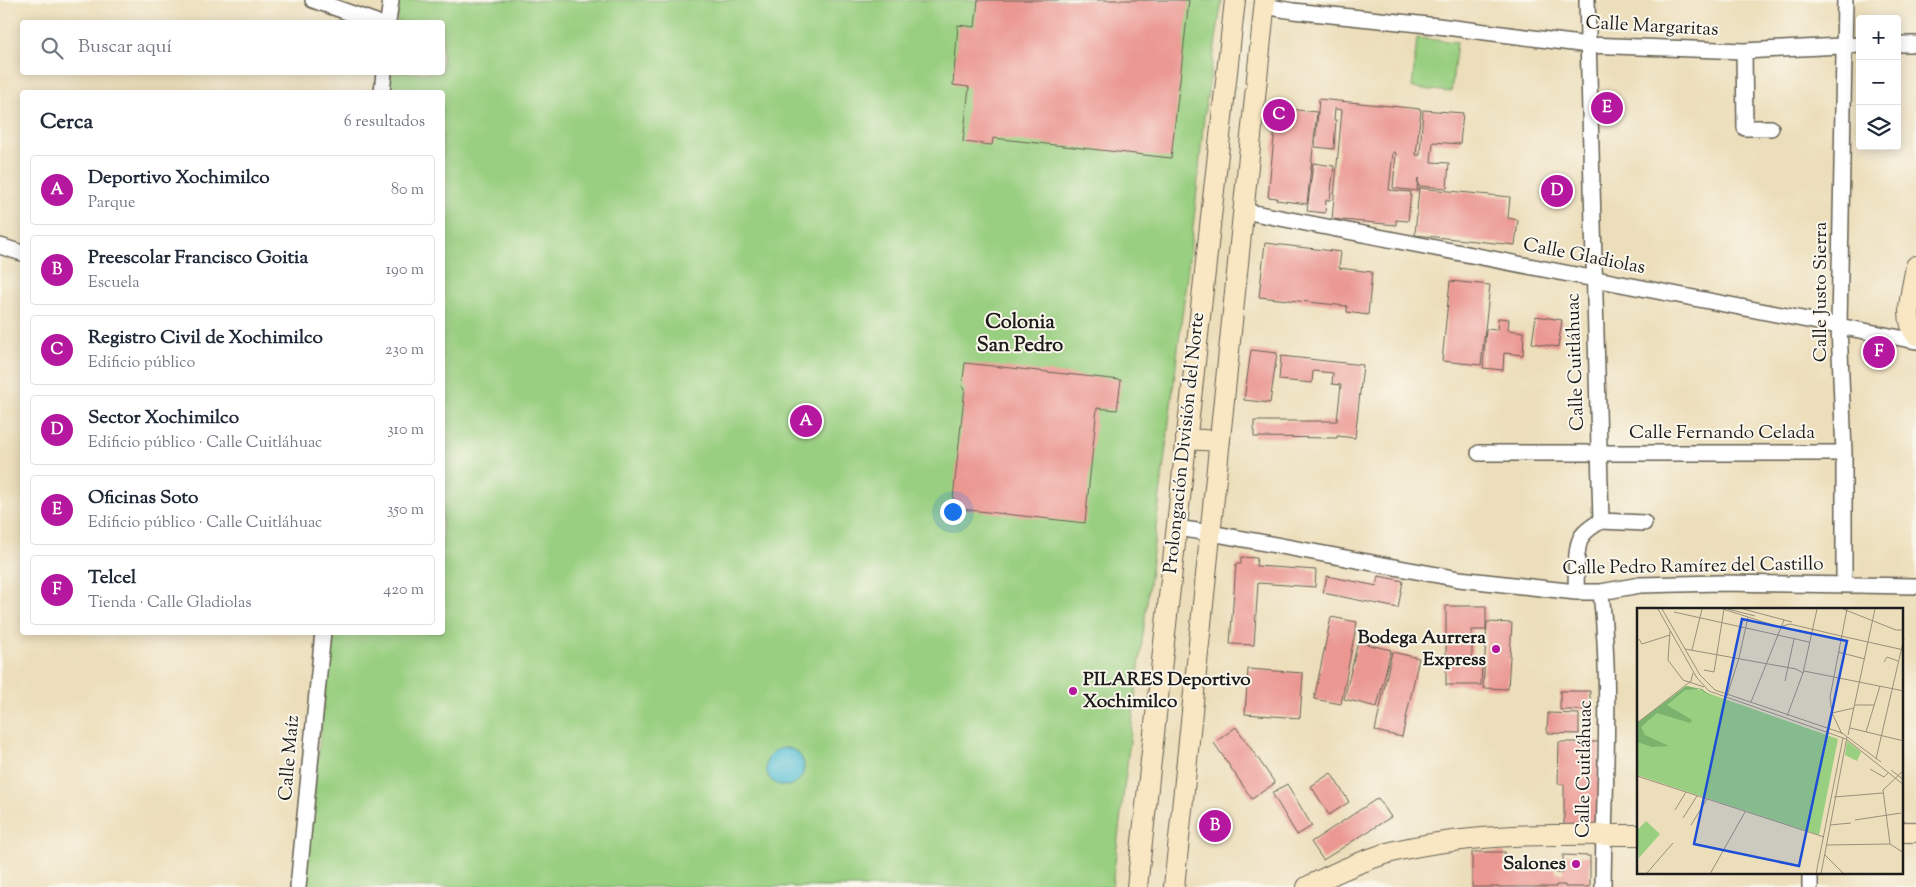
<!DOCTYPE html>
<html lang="es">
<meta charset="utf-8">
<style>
:root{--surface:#fff;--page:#f6f6f7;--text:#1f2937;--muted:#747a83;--line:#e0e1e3;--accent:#b5179e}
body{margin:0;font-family:"Sorts Mill Goudy",serif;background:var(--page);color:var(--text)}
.controls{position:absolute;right:15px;top:15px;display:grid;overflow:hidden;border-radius:5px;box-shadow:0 2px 12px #0003}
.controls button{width:45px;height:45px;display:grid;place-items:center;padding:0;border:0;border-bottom:1px solid var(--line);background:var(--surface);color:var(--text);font:25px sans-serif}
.you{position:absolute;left:952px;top:511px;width:18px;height:18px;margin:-12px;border:4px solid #fff;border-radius:50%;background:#1a73e8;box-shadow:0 0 0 8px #1a73e833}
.badge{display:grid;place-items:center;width:32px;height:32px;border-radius:50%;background:var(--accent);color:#fff;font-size:16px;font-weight:700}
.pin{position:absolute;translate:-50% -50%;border:2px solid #fff;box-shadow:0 1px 5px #0006}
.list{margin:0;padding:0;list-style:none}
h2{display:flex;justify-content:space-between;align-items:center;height:65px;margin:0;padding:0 20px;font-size:21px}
h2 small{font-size:16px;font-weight:400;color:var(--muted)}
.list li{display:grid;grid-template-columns:32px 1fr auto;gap:15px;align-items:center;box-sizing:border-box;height:70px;margin:0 10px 10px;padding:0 10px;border:1px solid var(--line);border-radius:5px}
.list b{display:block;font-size:19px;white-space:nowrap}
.list p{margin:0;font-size:16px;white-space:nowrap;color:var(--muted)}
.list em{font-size:16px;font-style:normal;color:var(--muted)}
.icon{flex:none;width:28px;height:28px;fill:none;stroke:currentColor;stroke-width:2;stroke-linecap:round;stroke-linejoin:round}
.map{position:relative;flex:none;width:1916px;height:887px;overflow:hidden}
.search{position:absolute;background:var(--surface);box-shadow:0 2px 12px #0003;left:20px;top:20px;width:425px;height:55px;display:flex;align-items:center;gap:12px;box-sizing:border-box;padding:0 18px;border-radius:5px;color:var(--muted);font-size:19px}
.panel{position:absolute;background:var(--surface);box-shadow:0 2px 12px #0003;left:20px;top:90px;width:425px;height:545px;border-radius:5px}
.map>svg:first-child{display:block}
</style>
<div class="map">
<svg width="1916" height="887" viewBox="0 0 1916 887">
<rect width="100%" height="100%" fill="#fbf7ec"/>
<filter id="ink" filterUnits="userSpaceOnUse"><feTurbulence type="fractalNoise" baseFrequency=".02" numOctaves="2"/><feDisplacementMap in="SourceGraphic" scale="10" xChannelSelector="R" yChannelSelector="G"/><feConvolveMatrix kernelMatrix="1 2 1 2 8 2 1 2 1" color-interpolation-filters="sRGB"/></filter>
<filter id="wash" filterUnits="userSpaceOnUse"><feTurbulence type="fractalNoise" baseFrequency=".0096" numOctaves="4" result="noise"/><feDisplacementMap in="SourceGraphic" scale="20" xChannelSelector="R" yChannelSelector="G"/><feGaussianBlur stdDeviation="1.12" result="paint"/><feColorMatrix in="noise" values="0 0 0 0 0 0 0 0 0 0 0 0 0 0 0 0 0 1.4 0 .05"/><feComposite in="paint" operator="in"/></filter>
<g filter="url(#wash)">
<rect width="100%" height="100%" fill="#ecdeba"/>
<path fill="#99cf80" stroke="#5a764e" d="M 399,0 L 1222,0 L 1204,117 L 1195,210 L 1112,887 L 304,887 L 331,633 L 442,632 L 442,92 L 389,92 L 391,73 L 442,72 L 442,22 L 397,22 Z
M 1417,38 L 1457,42 L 1451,92 L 1412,88 Z"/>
<path fill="#58c0d5" stroke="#3a6e78" d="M766 767a19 19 0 1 1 38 0a19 19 0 1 1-38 0Z"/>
<g id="blocks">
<path fill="#eb9893" d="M 978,0 L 1189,0 L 1171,158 L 993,138 L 992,145 L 963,142 L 969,87 L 953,85 L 958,25 L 975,27 Z
M 1319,99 L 1421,109 L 1416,155 L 1420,155 L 1423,110 L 1463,113 L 1460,144 L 1433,142 L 1431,162 L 1449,163 L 1447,188 L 1418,186 L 1418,178 L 1417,191 L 1393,188 L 1396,153 L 1393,152 L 1389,190 L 1411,192 L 1408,221 L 1396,220 L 1396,225 L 1332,219 L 1342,110 L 1335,109 L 1334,120 L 1336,120 L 1334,149 L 1315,147 Z
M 1277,108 L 1317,112 L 1307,204 L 1276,200 L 1277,198 L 1268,197 Z
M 1313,163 L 1334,166 L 1330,200 L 1326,200 L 1325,213 L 1307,211 Z
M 1419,188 L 1510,197 L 1508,218 L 1518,220 L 1515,245 L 1415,235 Z
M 1265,243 L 1341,252 L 1339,268 L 1372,272 L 1368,315 L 1347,312 L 1347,306 L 1259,297 Z
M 1450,281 L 1490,285 L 1481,365 L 1442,361 Z
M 1536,316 L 1562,320 L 1558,347 L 1532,343 Z
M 1498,318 L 1509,319 L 1508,330 L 1524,332 L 1523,355 L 1504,353 L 1503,370 L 1483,368 L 1486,329 L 1497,330 Z
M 1251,350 L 1277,353 L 1270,403 L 1244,400 Z
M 1281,356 L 1363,365 L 1355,438 L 1337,436 L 1337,438 L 1254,437 L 1254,421 L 1337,421 L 1341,385 L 1332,384 L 1333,373 L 1313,371 L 1312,383 L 1279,380 Z
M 965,363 L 1121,380 L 1117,410 L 1097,408 L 1085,523 L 952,508 L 965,388 L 962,387 Z
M 1241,557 L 1257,558 L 1256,566 L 1316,570 L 1315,587 L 1258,583 L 1254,645 L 1230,644 L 1236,564 L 1241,564 Z
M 1327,576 L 1377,586 L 1379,576 L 1403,581 L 1398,608 L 1323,593 Z
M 1446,606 L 1486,606 L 1486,630 L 1472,630 L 1472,662 L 1482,663 L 1481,685 L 1446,685 Z
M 1331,617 L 1357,622 L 1341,704 L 1314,699 Z
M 1487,622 L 1512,623 L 1508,689 L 1483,688 Z
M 1358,642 L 1391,650 L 1377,707 L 1344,699 Z
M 1392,652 L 1419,658 L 1402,737 L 1375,731 Z
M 1248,669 L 1303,673 L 1300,718 L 1245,714 Z
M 1560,691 L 1590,691 L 1590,710 L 1560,710 Z
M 1548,713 L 1579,714 L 1579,734 L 1547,733 Z
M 1236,727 L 1275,783 L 1252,799 L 1214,743 Z
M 1559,742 L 1600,742 L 1599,826 L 1564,826 L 1564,784 L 1558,784 Z
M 1331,773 L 1349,802 L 1329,815 L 1311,786 Z
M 1287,784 L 1312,826 L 1297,835 L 1272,793 Z
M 1378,798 L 1391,817 L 1323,860 L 1311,842 Z
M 1472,852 L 1505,852 L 1505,869 L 1556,869 L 1556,873 L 1563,873 L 1563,855 L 1590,856 L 1590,887 L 1565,887 L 1565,885 L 1556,885 L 1556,887 L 1472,887 Z"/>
</g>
</g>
<g filter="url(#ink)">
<use href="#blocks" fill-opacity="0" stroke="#656053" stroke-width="1"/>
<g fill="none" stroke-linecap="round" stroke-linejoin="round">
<g stroke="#656053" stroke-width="18">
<path id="street" d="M 313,0 L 376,22
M 1264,6 L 1293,11 L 1438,26 L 1588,45 L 1744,51 L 1860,45
M 388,22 L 391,0
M 1897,44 L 1916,44
M 1744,51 L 1745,128 L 1771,128
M 382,92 L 384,72
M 1244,211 L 1916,341
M 0,246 L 22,253
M 1479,453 L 1844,453
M 1601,521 L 1644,523
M 1176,528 L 1211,533 L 1459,579 L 1576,592 L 1601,592 L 1640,585 L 1720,583 L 1916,586
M 1844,584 L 1844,453 L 1839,326 L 1845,0
M 1576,592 C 1577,577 1574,548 1582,536 C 1587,529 1594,525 1601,521 L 1587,0
M 1601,592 C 1612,690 1604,789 1603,887
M 298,887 L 323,632
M 1810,887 L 1810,873"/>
</g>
<g stroke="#656053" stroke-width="22">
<path id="secondary" d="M 1916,266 C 1913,287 1902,317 1916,335
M 1186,439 L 1220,441
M 1902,832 L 1916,832
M 1137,887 L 1235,0
M 1174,887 L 1265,0
M 1307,887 C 1336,872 1367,858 1399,850 C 1477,833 1559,834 1638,835"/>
</g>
<use href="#street" stroke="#fff" stroke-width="15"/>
<use href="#secondary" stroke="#f9e7c3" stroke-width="20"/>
</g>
</g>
<g fill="#b5179e" stroke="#fbf7ec" stroke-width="2">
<circle cx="1496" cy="649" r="5"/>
<circle cx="1073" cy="691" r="5"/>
<circle cx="1576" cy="864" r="5"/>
</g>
<g text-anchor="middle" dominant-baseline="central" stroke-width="4" stroke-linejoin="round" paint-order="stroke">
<g font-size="19" fill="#1c1c1c" stroke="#fbf7ec">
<text transform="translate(1652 27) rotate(3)">Calle Margaritas</text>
<text transform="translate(1584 257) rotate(11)">Calle Gladiolas</text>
<text transform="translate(1821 292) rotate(-90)">Calle Justo Sierra</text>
<text transform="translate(1576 362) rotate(-92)">Calle Cuitláhuac</text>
<text x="1722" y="433">Calle Fernando Celada</text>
<text transform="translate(1185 443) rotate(-84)">Prolongación División del Norte</text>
<text transform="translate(1693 567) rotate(-1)">Calle Pedro Ramírez del Castillo</text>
<text transform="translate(290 758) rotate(-85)">Calle Maíz</text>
<text transform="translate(1585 769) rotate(-89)">Calle Cuitláhuac</text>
</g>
<g font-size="19" font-weight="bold" fill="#1c1c1c" stroke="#fbf7ec" text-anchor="end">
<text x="1486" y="638">Bodega Aurrera<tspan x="1486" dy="22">Express</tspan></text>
<text x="1083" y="680" text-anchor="start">PILARES Deportivo<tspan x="1083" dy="22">Xochimilco</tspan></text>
<text x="1566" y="864">Salones</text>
</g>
<g font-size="20" font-weight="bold" fill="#1c1c1c" stroke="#fbf7ec">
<text x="1020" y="323">Colonia<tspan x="1020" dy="23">San Pedro</tspan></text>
</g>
</g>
<g transform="translate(1637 608)">
<rect width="266" height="266" fill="#ecdeba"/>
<path d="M 51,78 L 201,131 L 182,227 L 0,167 L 0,115 ZM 210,133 L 224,144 L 220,153 L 208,147 ZM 9,213 L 23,226 L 2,250 L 0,222 Z" fill="#99cf80"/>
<path d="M 49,78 L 65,81 L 75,89 L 62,81 L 48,82 L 30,97 L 55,112 L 53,115 L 20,105 L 4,119 L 8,127 L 32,138 L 15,139 L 0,134 L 0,115 Z" fill="#7ab26e"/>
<path fill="none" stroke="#99907b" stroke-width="1" d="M 21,1 L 60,70 L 72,83 L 209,131 L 267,177M 25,1 L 63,67 L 78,82 L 205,125 L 244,154M 86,1 L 142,19 L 153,16 L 204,28M 91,1 L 118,8M 106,1 L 155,14M 206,1 L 259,22 L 267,22M 37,4 L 172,34M 33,23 L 31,52 L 46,72 L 67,79M 204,28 L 267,42M 2,31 L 5,36 L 33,27M 48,41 L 159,61 L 166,65M 55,42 L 65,1M 201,44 L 228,51M 247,54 L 250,49 L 261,53M 67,62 L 77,64 L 87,1M 167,63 L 267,83M 148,73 L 157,31M 90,88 L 102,50 L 111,9M 114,94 L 147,12M 218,97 L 237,97M 195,105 L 217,100M 150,108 L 166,65 L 180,1M 0,115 L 54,73 L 56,65M 213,120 L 267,133M 229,124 L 243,78M 205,126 L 195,105 L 193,89 L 210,1M 211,127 L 238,1M 239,151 L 267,30M 233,161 L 247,169 L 252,164M 254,162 L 267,172M 0,168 L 187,229M 197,189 L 246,185M 38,202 L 49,184M 46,210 L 60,188M 218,212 L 264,205M 54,217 L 70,191M 193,217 L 214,215M 253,236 L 246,182 L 267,162M 253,236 L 267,245M 189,237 L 253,236M 188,247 L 207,266M 9,266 L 36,235M 73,266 L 108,204M 179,266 L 206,130M 184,266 L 210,129"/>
<path fill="#1d4ed8" fill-opacity="0.15" stroke="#1d4ed8" stroke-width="2.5" d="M 105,11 L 210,33 L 162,258 L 57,236 Z"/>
<rect width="266" height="266" fill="none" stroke="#1c1c1c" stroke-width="2.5"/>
</g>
</svg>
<div class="controls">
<button>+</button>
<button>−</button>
<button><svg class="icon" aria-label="layers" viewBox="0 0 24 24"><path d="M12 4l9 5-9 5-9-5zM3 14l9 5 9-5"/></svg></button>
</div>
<div class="you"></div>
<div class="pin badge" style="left:806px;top:421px">A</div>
<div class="pin badge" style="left:1215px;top:826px">B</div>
<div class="pin badge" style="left:1279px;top:115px">C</div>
<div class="pin badge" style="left:1557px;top:191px">D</div>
<div class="pin badge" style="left:1607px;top:108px">E</div>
<div class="pin badge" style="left:1879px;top:352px">F</div>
<div class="search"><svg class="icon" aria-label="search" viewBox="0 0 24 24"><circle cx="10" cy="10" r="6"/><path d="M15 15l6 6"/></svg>Buscar aquí</div>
<section class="panel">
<h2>Cerca<small>6 resultados</small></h2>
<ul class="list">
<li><span class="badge">A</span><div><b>Deportivo Xochimilco</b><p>Parque</p></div><em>80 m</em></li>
<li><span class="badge">B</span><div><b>Preescolar Francisco Goitia</b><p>Escuela</p></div><em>190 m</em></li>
<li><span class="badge">C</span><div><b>Registro Civil de Xochimilco</b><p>Edificio público</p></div><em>230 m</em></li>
<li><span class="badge">D</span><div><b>Sector Xochimilco</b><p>Edificio público · Calle Cuitláhuac</p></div><em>310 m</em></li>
<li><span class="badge">E</span><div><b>Oficinas Soto</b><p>Edificio público · Calle Cuitláhuac</p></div><em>350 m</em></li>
<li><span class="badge">F</span><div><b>Telcel</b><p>Tienda · Calle Gladiolas</p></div><em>420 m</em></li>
</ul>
</section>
</div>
